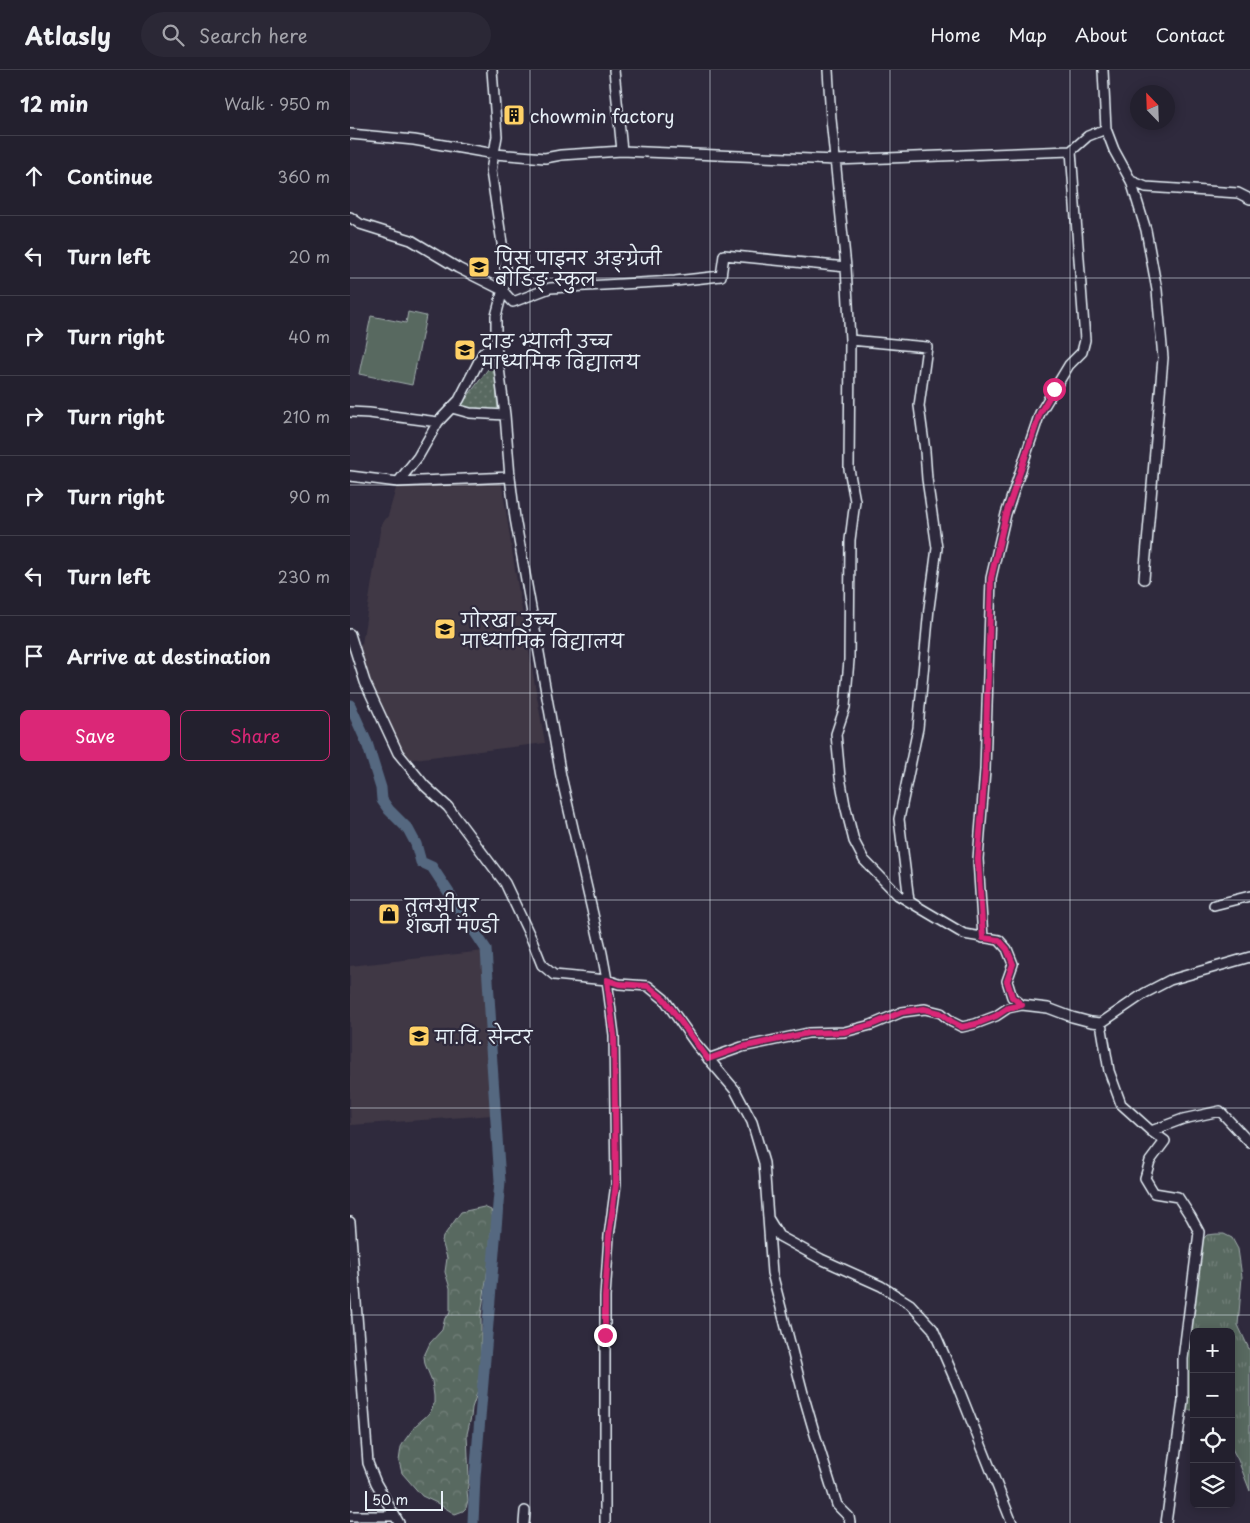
<!DOCTYPE html>
<meta charset="utf-8">
<style>
:root{--surface:#23202e;--page:#2b2836;--text:#f1f3f6;--muted:#a3a3aa;--line:#403e4a;--accent:#db2777}
body{margin:0;font-family:"Playpen Sans","Playpen Sans Deva",sans-serif;background:var(--page);color:var(--text)}
.controls{position:absolute;right:15px;bottom:15px;display:grid;overflow:hidden;border-radius:8px;box-shadow:0 2px 12px #0003}
.controls button{width:45px;height:45px;display:grid;place-items:center;padding:0;border:0;border-bottom:1px solid var(--line);background:var(--surface);color:var(--text);font:25px sans-serif}
.compass{position:absolute;left:780px;top:15px;width:45px;height:45px;border-radius:50%;background:var(--surface);box-shadow:0 2px 12px #0003;rotate:337deg}
.scale{position:absolute;left:15px;bottom:12px;width:78px;box-sizing:border-box;padding-left:5px;border:2px solid #e8f1f8;border-top:0;font-size:14px;line-height:18px;white-space:nowrap;color:#e8f1f8;-webkit-text-stroke:4px #2f2a3d;paint-order:stroke}
.stop{position:absolute;width:15px;height:15px;margin:-11px;border:4px solid #db2777;border-radius:50%;background:#fff}
.stop.end{background:#db2777;border-color:#fff;box-shadow:0 1px 5px #0008}
.list{margin:0;padding:0;list-style:none}
h2{display:flex;justify-content:space-between;align-items:center;height:65px;margin:0;padding:0 20px;font-size:21px}
h2 small{font-size:16px;font-weight:400;color:var(--muted)}
.list li{display:grid;grid-template-columns:32px 1fr auto;gap:15px;align-items:center;box-sizing:border-box;height:80px;padding:0 20px;border-top:1px solid var(--line)}
.list b{display:block;font-size:19px;white-space:nowrap}
.list em{font-size:16px;font-style:normal;color:var(--muted)}
.actions{display:flex;gap:10px;padding:15px 20px}
.actions a{flex:1;padding:11px 0;border:1px solid var(--accent);border-radius:8px;text-align:center;font-size:18px;color:var(--accent)}
.actions .main{background:var(--accent);color:#fff}
.icon{flex:none;width:28px;height:28px;fill:none;stroke:currentColor;stroke-width:2;stroke-linecap:round;stroke-linejoin:round}
.map{position:relative;flex:none;width:900px;height:1453px;overflow:hidden}
header{display:flex;align-items:center;gap:30px;box-sizing:border-box;height:70px;padding:0 25px;background:var(--surface);border-bottom:1px solid var(--line)}
header strong{font-size:24px}
nav{display:flex;gap:28px;margin-inline-start:auto;font-size:18px}
.search{width:350px;height:45px;background:var(--page);display:flex;align-items:center;gap:12px;box-sizing:border-box;padding:0 18px;border-radius:28px;color:var(--muted);font-size:19px}
main{display:flex}
aside{flex:1;background:var(--surface)}
.map>svg:first-child{display:block}
</style>
<header>
<strong>Atlasly</strong>
<div class="search"><svg class="icon" aria-label="search" viewBox="0 0 24 24"><circle cx="10" cy="10" r="6"/><path d="M15 15l6 6"/></svg>Search here</div>
<nav><a>Home</a><a>Map</a><a>About</a><a>Contact</a></nav>
</header>
<main>
<aside>
<h2>12 min<small>Walk · 950 m</small></h2>
<ul class="list">
<li><svg class="icon" aria-label="ahead" viewBox="0 0 24 24"><path d="M12 20V5M6 11l6-6 6 6"/></svg><div><b>Continue</b></div><em>360 m</em></li>
<li><svg class="icon" aria-label="left" viewBox="0 0 24 24"><path d="M17 20v-9H6M10 6l-5 5 5 5"/></svg><div><b>Turn left</b></div><em>20 m</em></li>
<li><svg class="icon" aria-label="right" viewBox="0 0 24 24"><path d="M7 20v-9h11M14 6l5 5-5 5"/></svg><div><b>Turn right</b></div><em>40 m</em></li>
<li><svg class="icon" aria-label="right" viewBox="0 0 24 24"><path d="M7 20v-9h11M14 6l5 5-5 5"/></svg><div><b>Turn right</b></div><em>210 m</em></li>
<li><svg class="icon" aria-label="right" viewBox="0 0 24 24"><path d="M7 20v-9h11M14 6l5 5-5 5"/></svg><div><b>Turn right</b></div><em>90 m</em></li>
<li><svg class="icon" aria-label="left" viewBox="0 0 24 24"><path d="M17 20v-9H6M10 6l-5 5 5 5"/></svg><div><b>Turn left</b></div><em>230 m</em></li>
<li><svg class="icon" aria-label="arrive" viewBox="0 0 24 24"><path d="M6 21V4h12l-3 4 3 4H6"/></svg><div><b>Arrive at destination</b></div></li>
</ul>
<div class="actions"><a class="main">Save</a><a>Share</a></div>
</aside>
<div class="map">
<svg width="900" height="1453" viewBox="0 0 900 1453">
<defs>
<pattern id="grass-tufts" width="24" height="20" patternUnits="userSpaceOnUse" patternTransform="scale(1.25)"><rect width="24" height="20" fill="#596961"/><path d="M3 7l-1-3M5 7V3M7 7l1-3M15 17l-1-3M17 17v-4M19 17l1-3" fill="none" stroke="#717f78"/></pattern>
<pattern id="forest-crowns" width="20" height="18" patternUnits="userSpaceOnUse" patternTransform="scale(1.25)"><rect width="20" height="18" fill="#596961"/><path d="M2 6a3 3 0 1 1 6 0M12 15a3 3 0 1 1 6 0" fill="none" stroke="#717f78"/></pattern>
<pattern id="garden-dots" width="8" height="8" patternUnits="userSpaceOnUse" patternTransform="scale(1.25)"><rect width="8" height="8" fill="#596961"/><path d="M2 2h.1M6 6h.1" fill="none" stroke="#717f78" stroke-width="1.8" stroke-linecap="round"/></pattern>
</defs>
<rect width="100%" height="100%" fill="#2f2a3d"/>
<filter id="ink" filterUnits="userSpaceOnUse"><feTurbulence type="fractalNoise" baseFrequency=".02" numOctaves="2"/><feDisplacementMap in="SourceGraphic" scale="10" xChannelSelector="R" yChannelSelector="G"/><feConvolveMatrix kernelMatrix="1 2 1 2 8 2 1 2 1" color-interpolation-filters="sRGB"/></filter>
<g filter="url(#ink)">
<path fill="#403845" d="M 151,409 L 165,500 L 195,673 L 56,690 L 20,619 L 7,575 L 12,574 L 31,455 L 38,446 L 47,415 Z
M 134,881 L 143,1045 L 1,1055 L 0,1036 L 0,896 Z"/>
<path fill="url(#grass-tufts)" stroke="#a0adac" d="M 866,1164 L 874,1164 L 882,1168 L 888,1179 L 892,1207 L 888,1255 L 900,1281 L 900,1421 L 888,1390 L 881,1377 L 881,1262 L 844,1262 L 844,1340 L 829,1340 L 835,1243 L 842,1181 L 857,1165 Z"/>
<path fill="url(#forest-crowns)" stroke="#a0adac" d="M 134,1137 L 141,1140 L 143,1148 L 141,1161 L 139,1191 L 131,1245 L 131,1295 L 129,1317 L 122,1338 L 121,1347 L 117,1364 L 119,1409 L 117,1421 L 118,1430 L 116,1438 L 113,1441 L 105,1444 L 87,1433 L 72,1426 L 52,1403 L 49,1391 L 51,1377 L 55,1370 L 66,1355 L 80,1343 L 84,1334 L 84,1326 L 82,1311 L 75,1294 L 74,1286 L 80,1273 L 92,1260 L 95,1248 L 99,1245 L 100,1241 L 100,1218 L 95,1202 L 97,1188 L 92,1171 L 93,1167 L 111,1142 Z"/>
<path fill="#596961" stroke="#a0adac" d="M 58,242 L 76,246 L 62,315 L 9,304 L 21,246 L 56,253 Z"/>
<path fill="url(#garden-dots)" stroke="#a0adac" d="M 144,291 L 148,341 L 109,338 Z"/>
<g fill="none" stroke-linecap="round" stroke-linejoin="round">
<path stroke="#546880" stroke-width="11" d="M 0,635 L 17,673 L 31,718 L 32,730 L 39,740 L 58,759 L 66,774 L 71,792 L 82,797 L 136,879 L 141,957 L 141,978 L 150,1111 L 125,1407 L 123,1453"/>
<g stroke="#e8f1f8" stroke-width="12">
<path id="minor" d="M 142,0 L 147,66 L 141,101 L 155,193 L 155,212 L 146,246 L 146,274 L 155,345 L 160,407 L 165,448 L 211,706 L 252,883 L 257,910 L 264,965 L 266,1114 L 259,1166 L 255,1227 L 255,1453
M 264,0 L 272,81
M 478,0 L 481,49 L 496,197 L 500,270 L 499,399 L 505,431 L 500,470 L 499,590 L 495,637 L 486,664 L 490,707 L 495,735 L 504,771 L 514,790 L 548,825 L 614,864 L 649,870 L 657,879 L 663,894 L 657,911 L 662,927 L 672,935
M 756,59 L 764,80 L 781,111 L 796,117 L 888,123 L 900,129
M 0,64 L 64,70 L 145,84 L 195,88 L 211,85 L 272,81 L 486,90 L 721,81
M 781,111 L 796,160 L 807,220 L 813,288 L 794,509
M 0,147 L 10,154 L 61,170 L 108,198 L 152,220 L 163,232 L 200,218 L 325,211 L 371,206 L 374,185 L 496,197
M 500,270 L 577,277 L 569,336 L 575,381 L 577,409 L 587,478 L 579,538 L 568,658 L 549,749 L 559,831
M 102,338 L 120,343 L 155,345
M 0,342 L 19,343 L 88,352
M 0,406 L 48,412 L 160,407
M 48,412 L 68,387 L 88,352 L 109,330 L 133,283 L 146,274
M 0,564 L 15,612 L 48,683 L 75,716 L 98,737 L 155,813 L 182,870 L 192,895 L 204,905 L 257,910 L 269,914 L 298,916 L 314,929 L 346,974 L 385,1020 L 402,1052 L 414,1093 L 422,1203 L 454,1327 L 463,1358 L 487,1435 L 499,1447 L 500,1453
M 864,835 L 900,826
M 633,868 L 628,789 L 635,700 L 641,508 L 656,444 L 690,343 L 719,295 L 732,282 L 735,270 L 721,81 L 738,66 L 756,59 L 753,0
M 751,953 L 759,1001 L 771,1034 L 801,1061 L 833,1049 L 870,1041 L 900,1073
M 358,989 L 392,977 L 458,963 L 494,962 L 521,955 L 552,942 L 575,939 L 591,943 L 602,952 L 612,957 L 625,954 L 646,946 L 658,938 L 672,935 L 698,938 L 722,947 L 741,952 L 751,953 L 795,923 L 820,910 L 900,887
M 801,1061 L 815,1071 L 800,1091 L 795,1108 L 804,1123 L 828,1127 L 841,1147 L 849,1162 L 833,1289 L 833,1331 L 816,1453
M 418,1148 L 429,1166 L 471,1189 L 531,1216 L 560,1234 L 583,1259 L 606,1312 L 662,1453
M 0,1152 L 18,1393 L 26,1413 L 49,1453
M 0,1446 L 44,1446
M 174,1453 L 175,1441"/>
</g>
<use href="#minor" stroke="#2f2a3d" stroke-width="9"/>
</g>
</g>
<g fill="none" stroke-linecap="round" stroke-linejoin="round" filter="url(#ink)">
<path stroke="#db2777" stroke-width="6" d="M 255,1265 L 255,1227 L 259,1166 L 266,1114 L 264,965 L 257,910 L 269,914 L 298,916 L 314,929 L 358,989 L 392,977 L 458,963 L 494,962 L 521,955 L 552,942 L 574,939 L 590,943 L 602,952 L 612,957 L 626,954 L 646,946 L 658,938 L 672,935 L 662,927 L 657,911 L 663,894 L 657,879 L 649,870 L 633,868 L 628,789 L 635,700 L 641,508 L 656,444 L 690,343 L 704,319"/>
</g>
<path fill="none" stroke="#e8f1f8" stroke-width="1" stroke-opacity="0.55" d="M 180,0 L 180,1453M 360,0 L 360,1453M 540,0 L 540,1453M 720,0 L 720,1453M 0,208 L 900,208M 0,415 L 900,415M 0,623 L 900,623M 0,830 L 900,830M 0,1038 L 900,1038M 0,1245 L 900,1245"/>
<defs>
<g id="building-square" transform="scale(1.125)"><rect x="-9" y="-9" width="18" height="18" rx="4" fill="#ffd166" stroke="#2f2a3d"/><path d="M-4-6H4V6H1V3H-1V6H-4ZM-2.5-4.3h1.7v1.8h-1.7ZM.8-4.3h1.7v1.8H.8ZM-2.5-1h1.7V.8h-1.7ZM.8-1h1.7V.8H.8Z" fill="#111"/></g>
<g id="school-square" transform="scale(1.125)"><rect x="-9" y="-9" width="18" height="18" rx="4" fill="#ffd166" stroke="#2f2a3d"/><path d="M0-5L7-2L0 1L-7-2ZM-4 1L0 2.5L4 1V4Q0 6-4 4Z" fill="#111"/></g>
<g id="shop-square" transform="scale(1.125)"><rect x="-9" y="-9" width="18" height="18" rx="4" fill="#ffd166" stroke="#2f2a3d"/><path d="M-5-2.5h2.3a2.7 3.5 0 0 1 5.4 0H5L5.5 6h-11ZM-1.5-2.5h3a1.5 2.3 0 0 0-3 0Z" fill="#111"/></g>
</defs>
<g fill-rule="evenodd">
<use href="#building-square" x="164" y="45"/>
<use href="#school-square" x="129" y="197"/>
<use href="#school-square" x="115" y="280"/>
<use href="#school-square" x="95" y="559"/>
<use href="#shop-square" x="39" y="844"/>
<use href="#school-square" x="69" y="966"/>
</g>
<g text-anchor="middle" dominant-baseline="central" stroke-width="4.5" stroke-linejoin="round" paint-order="stroke">
<g font-size="18" fill="#e8f1f8" stroke="#2f2a3d" text-anchor="start">
<text x="180" y="45">chowmin factory</text>
<text x="145" y="187">पिस पाइनर अङ्‍ग्रेजी<tspan x="145" dy="21">बोर्डिङ् स्कुल</tspan></text>
<text x="131" y="270">दाङ भ्याली उच्च<tspan x="131" dy="21">माध्यमिक विद्यालय</tspan></text>
<text x="111" y="549">गोरखा उच्च<tspan x="111" dy="21">माध्यामिक विद्यालय</tspan></text>
<text x="55" y="834">तुलसीपुर<tspan x="55" dy="21">शब्जी मण्डी</tspan></text>
<text x="85" y="966">मा.वि. सेन्टर</text>
</g>
</g>
</svg>
<div class="controls">
<button>+</button>
<button>−</button>
<button><svg class="icon" aria-label="locate" viewBox="0 0 24 24"><circle cx="12" cy="12" r="6"/><path d="M12 2v4M12 18v4M2 12h4M18 12h4"/></svg></button>
<button><svg class="icon" aria-label="layers" viewBox="0 0 24 24"><path d="M12 4l9 5-9 5-9-5zM3 14l9 5 9-5"/></svg></button>
</div>
<svg class="compass" viewBox="-18 -18 36 36"><path d="M0-13l5 13h-10z" fill="#e53935"/><path d="M0 13l5-13h-10z" fill="#a3a3aa"/></svg>
<div class="scale">50 m</div>
<div class="stop" style="left:704px;top:319px"></div>
<div class="stop end" style="left:255px;top:1265px"></div>
</div>
</main>
